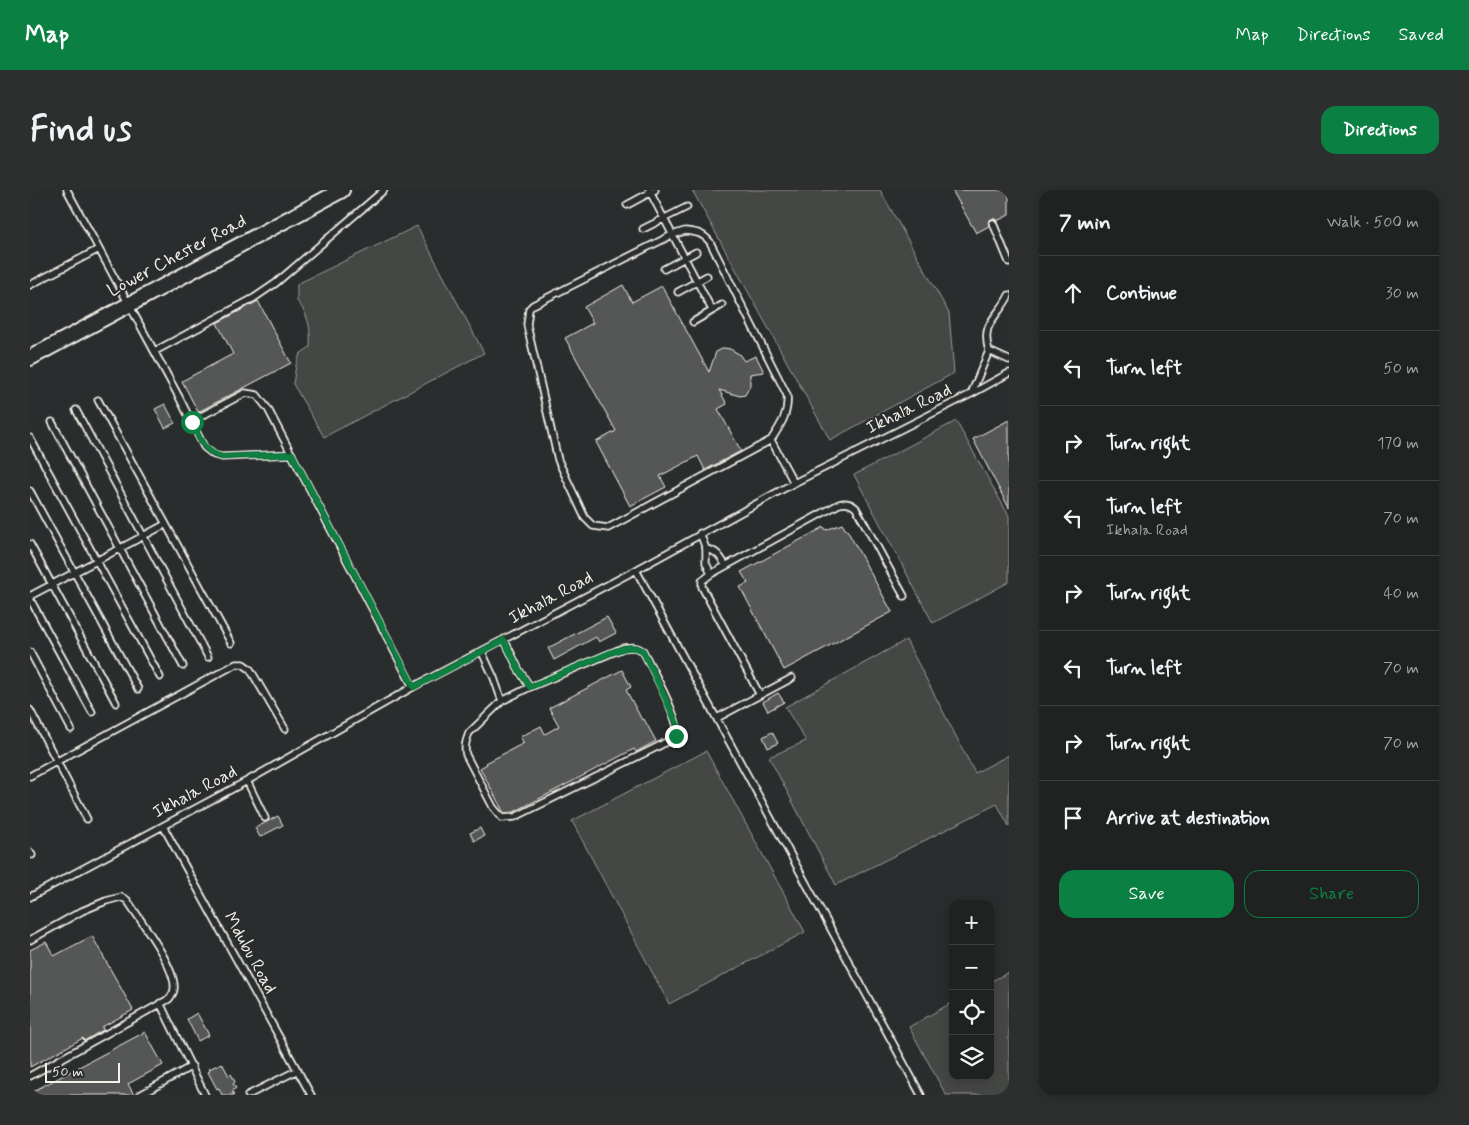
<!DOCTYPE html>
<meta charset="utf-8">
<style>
:root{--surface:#202222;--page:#2d2f2f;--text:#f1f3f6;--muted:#a2a4a5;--line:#3d3f40;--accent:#0b8043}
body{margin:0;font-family:Mynerve,sans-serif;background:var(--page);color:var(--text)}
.controls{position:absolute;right:15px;bottom:15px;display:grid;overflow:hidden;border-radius:10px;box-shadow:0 2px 12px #0003}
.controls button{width:45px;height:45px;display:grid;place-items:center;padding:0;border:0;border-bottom:1px solid var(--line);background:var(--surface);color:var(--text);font:25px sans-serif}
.scale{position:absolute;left:15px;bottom:12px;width:75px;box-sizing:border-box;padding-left:5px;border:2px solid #f4f1e8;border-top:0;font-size:14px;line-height:18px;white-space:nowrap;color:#f4f1e8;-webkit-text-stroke:4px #2a2d2e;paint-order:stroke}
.stop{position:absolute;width:15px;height:15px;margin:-11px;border:4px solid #0b8043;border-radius:50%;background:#fff}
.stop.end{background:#0b8043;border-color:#fff;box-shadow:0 1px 5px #0008}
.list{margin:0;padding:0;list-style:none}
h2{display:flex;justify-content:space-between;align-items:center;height:65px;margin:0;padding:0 20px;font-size:21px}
h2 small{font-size:16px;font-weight:400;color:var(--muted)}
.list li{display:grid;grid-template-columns:32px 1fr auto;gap:15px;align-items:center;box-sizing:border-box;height:75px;padding:0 20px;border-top:1px solid var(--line)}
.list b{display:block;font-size:19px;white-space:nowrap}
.list p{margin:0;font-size:16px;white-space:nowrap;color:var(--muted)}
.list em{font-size:16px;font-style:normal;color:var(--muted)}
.actions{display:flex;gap:10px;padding:15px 20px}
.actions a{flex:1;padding:11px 0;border:1px solid var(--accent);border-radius:15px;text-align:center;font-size:18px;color:var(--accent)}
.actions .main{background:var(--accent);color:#fff}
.icon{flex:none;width:28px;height:28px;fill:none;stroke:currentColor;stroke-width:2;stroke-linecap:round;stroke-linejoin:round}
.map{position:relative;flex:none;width:979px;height:905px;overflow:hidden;border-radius:15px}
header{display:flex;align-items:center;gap:30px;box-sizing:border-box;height:70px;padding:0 25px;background:var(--accent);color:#fff}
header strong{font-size:24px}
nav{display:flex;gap:28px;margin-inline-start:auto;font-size:18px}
.intro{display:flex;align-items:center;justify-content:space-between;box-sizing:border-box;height:120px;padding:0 30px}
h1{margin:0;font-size:35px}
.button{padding:12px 22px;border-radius:15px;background:var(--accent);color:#fff;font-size:18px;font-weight:700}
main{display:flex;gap:30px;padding:0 30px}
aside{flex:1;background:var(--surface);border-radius:15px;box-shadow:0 2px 12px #0003}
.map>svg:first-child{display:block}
</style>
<header>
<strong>Map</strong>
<nav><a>Map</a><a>Directions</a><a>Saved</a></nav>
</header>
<div class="intro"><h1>Find us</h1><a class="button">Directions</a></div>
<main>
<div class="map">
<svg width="979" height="905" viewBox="0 0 979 905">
<rect width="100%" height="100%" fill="#2a2d2e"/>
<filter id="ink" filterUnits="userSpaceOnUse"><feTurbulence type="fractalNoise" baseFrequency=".02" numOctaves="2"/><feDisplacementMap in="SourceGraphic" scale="10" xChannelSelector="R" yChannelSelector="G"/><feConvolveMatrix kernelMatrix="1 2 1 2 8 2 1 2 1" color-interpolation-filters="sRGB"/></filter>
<g filter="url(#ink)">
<path fill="#444645" stroke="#9c9c96" d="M 662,0 L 850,0 L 919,123 L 924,183 L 800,250 Z
M 387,36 L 454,163 L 294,247 L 263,194 L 266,175 L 270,164 L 280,157 C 281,139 279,125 267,111 L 267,94 Z
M 926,231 L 979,326 L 979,392 L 903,433 L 824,285 Z
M 876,450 L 945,583 L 979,565 L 979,636 L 967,614 L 806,695 L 739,567 L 776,551 L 755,517 Z
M 676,561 L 775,742 L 639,814 L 542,631 Z
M 979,782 L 979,905 L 916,905 L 879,837 L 923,812 L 923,886 L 960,886 L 960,792 Z"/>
<path fill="#555756" stroke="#f4f1e8" d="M 922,0 L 979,0 L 979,25 L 967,31 L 964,28 L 961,29 L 958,32 L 959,36 L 946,43 Z
M 593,95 L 602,112 L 632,96 L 679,182 L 686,162 L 694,158 L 700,159 L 709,164 L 714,171 L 726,166 L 734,182 L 720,184 L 720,196 L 715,205 L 710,206 L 689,200 L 697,214 L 688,219 L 711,261 L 675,280 L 668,266 L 630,286 L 636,297 L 600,316 L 566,252 L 586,241 L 535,148 L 563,133 L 554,117 Z
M 228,111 L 261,173 L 168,222 L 152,191 L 203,164 L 187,133 Z
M 135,214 L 145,233 L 135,238 L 125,219 Z
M 979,230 L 979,318 L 943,249 Z
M 812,334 L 816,340 L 817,340 L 862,422 L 754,480 L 710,397 L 718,393 L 711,382 L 794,337 L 796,340 Z
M 577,427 L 586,443 L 569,452 L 566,447 L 524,470 L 518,458 Z
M 592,480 L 601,497 L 596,500 L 612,530 L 614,529 L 626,551 L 606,562 L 604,559 L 484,622 L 474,623 L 450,578 L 457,574 L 456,573 L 494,553 L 490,547 L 511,536 L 515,544 L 529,536 L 519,518 Z
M 748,503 L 754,512 L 738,521 L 733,512 Z
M 742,542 L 748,553 L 738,558 L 733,547 Z
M 248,626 L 253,635 L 230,647 L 225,638 Z
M 450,638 L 454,646 L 444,651 L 440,643 Z
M 62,746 L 103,820 L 72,837 L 73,840 L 54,851 L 53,848 L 0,877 L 0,760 L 16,752 L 24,766 Z
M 167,823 L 179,845 L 168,851 L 157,829 Z
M 115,842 L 133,875 L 98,894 L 104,905 L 0,905 L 0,903 Z
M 192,873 L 199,886 L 201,884 L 205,892 L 203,894 L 206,898 L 202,901 L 204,905 L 192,905 L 189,898 L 187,899 L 178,882 L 180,881 L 179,879 Z"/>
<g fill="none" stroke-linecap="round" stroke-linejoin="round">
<g stroke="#f4f1e8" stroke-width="9">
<path id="service" d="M 37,0 L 149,207 L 174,257 L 184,265 L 192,267 L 262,264
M 619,0 L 682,120
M 597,15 L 625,0
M 963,33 L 979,72
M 613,39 L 657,17
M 655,41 C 666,42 673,43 680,52 L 757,205 C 759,223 751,235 741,250 L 578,338 L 563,336 L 555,328 L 528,270 L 497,135 L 499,119 L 503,115 L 642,45 Z
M 634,79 L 666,62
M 0,95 L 69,59
M 648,102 L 677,86
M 979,105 C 969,127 950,132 959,161 L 979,170
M 663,132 L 692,115
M 125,161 L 224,108 L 246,93 L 354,0
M 941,204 L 959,161
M 68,210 L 201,453
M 46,220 L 178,467
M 162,231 L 215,203 L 227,205 L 238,219 L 383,497
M 22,232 L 153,476
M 0,248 L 130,487
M 741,250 L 764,293
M 0,301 L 108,499
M 670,343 L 676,359 L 676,373 L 681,384
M 0,354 L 86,513
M 676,359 C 687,361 690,366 696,376
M 606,380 L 891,905
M 0,406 L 136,334
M 0,409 L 62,522
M 474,449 L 489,480 L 500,497 L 593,458 C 601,457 606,456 613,461 C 621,477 650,529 647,544 L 640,550 L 627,557 L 485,627 L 472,628 L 463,617 L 436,565 C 434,557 436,551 439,543 L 472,511 L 500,497
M 0,462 L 41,539
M 452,462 L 464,488 L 472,511
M 730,505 L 672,397 L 672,391 L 681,384 L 809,314 C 816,312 821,313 826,318 L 874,406
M 0,520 L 57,629
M 687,528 L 762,488
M 0,586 L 206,474 L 213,474 L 220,479 L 255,539
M 217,591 L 235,628
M 133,636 L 281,905
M 0,662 L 2,665
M 0,707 L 217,591 L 383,497 L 606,380 L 764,293 L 941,204 L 979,183
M 0,750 L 52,721 L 76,711 L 91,707 L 97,710 C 109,728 147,779 144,799 C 144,803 141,806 139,809 L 0,886
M 130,813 L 175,905
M 110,905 L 162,876
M 218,905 L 268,880"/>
</g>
<g stroke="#f4f1e8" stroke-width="18">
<path id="tertiary" d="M 0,168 L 312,0"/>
</g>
<use href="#service" stroke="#2a2d2e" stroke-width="5.5"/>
<use href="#tertiary" stroke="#2a2d2e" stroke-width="14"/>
</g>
</g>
<g fill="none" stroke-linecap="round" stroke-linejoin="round" filter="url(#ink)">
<path stroke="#0b8043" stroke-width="6" d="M 162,232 C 169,247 173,262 192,267 L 262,264 L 384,497 L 474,450 L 489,480 L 500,497 L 580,463 C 591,459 603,454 613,461 L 648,536 L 646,546"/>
</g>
<g text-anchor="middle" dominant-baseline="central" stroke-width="4" stroke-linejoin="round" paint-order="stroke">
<g font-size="18" fill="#f4f1e8" stroke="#2a2d2e">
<text transform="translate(147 66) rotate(-28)">Lower Chester Road</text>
<text transform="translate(879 219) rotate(-26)">Ikhala Road</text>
<text transform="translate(521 408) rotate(-28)">Ikhala Road</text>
<text transform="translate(165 602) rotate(-28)">Ikhala Road</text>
<text transform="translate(220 763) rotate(61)">Mdubu Road</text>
</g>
</g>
</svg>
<div class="controls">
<button>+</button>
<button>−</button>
<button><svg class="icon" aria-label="locate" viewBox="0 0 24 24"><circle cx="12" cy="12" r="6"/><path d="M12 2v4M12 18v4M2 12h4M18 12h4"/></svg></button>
<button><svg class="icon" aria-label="layers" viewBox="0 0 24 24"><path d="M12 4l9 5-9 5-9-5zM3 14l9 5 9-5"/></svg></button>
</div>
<div class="scale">50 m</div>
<div class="stop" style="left:162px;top:232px"></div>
<div class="stop end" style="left:646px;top:546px"></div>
</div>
<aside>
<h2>7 min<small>Walk · 500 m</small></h2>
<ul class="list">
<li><svg class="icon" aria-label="ahead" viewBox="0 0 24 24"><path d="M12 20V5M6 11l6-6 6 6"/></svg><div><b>Continue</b></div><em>30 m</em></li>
<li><svg class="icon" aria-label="left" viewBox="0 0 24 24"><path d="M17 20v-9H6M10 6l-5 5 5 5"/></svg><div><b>Turn left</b></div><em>50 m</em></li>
<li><svg class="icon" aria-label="right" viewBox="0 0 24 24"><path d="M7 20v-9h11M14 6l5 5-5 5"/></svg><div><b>Turn right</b></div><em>170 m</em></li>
<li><svg class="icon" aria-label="left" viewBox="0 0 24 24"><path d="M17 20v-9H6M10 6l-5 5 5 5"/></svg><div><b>Turn left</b><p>Ikhala Road</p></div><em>70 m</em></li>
<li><svg class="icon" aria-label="right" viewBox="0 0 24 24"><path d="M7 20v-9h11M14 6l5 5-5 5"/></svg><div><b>Turn right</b></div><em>40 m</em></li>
<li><svg class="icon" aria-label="left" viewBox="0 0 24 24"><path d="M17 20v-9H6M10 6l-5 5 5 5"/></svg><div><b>Turn left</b></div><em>70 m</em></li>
<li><svg class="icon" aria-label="right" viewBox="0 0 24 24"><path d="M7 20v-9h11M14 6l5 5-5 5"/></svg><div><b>Turn right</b></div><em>70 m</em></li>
<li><svg class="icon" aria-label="arrive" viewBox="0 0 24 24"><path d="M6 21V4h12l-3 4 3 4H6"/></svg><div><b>Arrive at destination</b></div></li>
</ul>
<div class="actions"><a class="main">Save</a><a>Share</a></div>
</aside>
</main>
